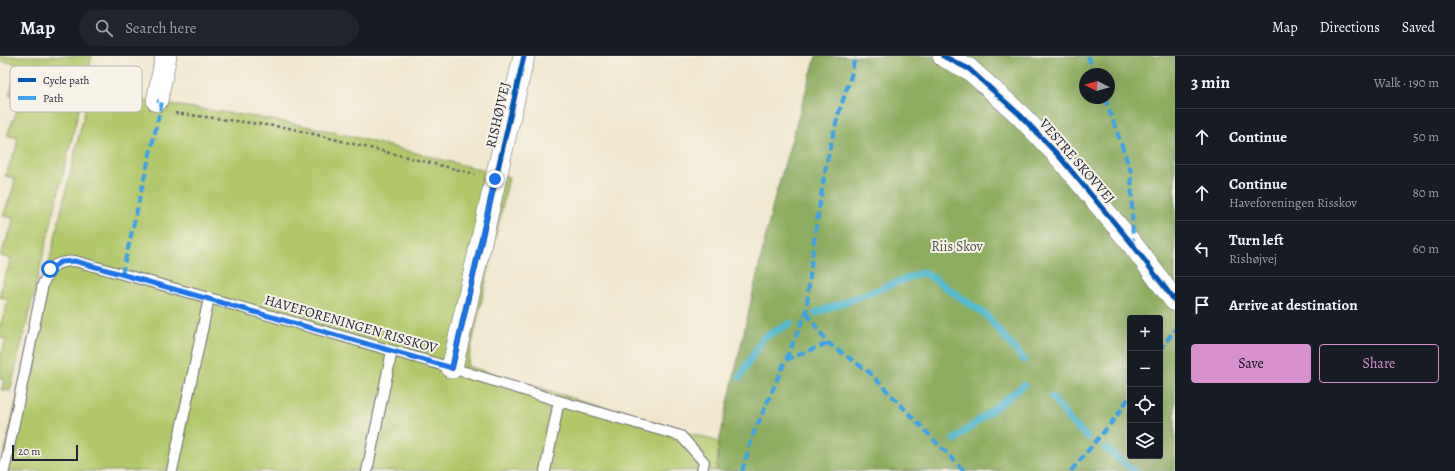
<!DOCTYPE html>
<meta charset="utf-8">
<style>
:root{--surface:#171b24;--page:#20242c;--text:#f1f3f6;--muted:#9ea1a6;--line:#363941;--accent:#d690ce}
body{margin:0;font-family:Alegreya,serif;background:var(--page);color:var(--text)}
.controls{position:absolute;right:12px;bottom:12px;display:grid;overflow:hidden;border-radius:4px;box-shadow:0 4px 16px #0002}
.controls button{width:36px;height:36px;display:grid;place-items:center;padding:0;border:0;border-bottom:1px solid var(--line);background:var(--surface);color:var(--text);font:20px sans-serif}
.compass{position:absolute;left:1079px;top:12px;width:36px;height:36px;border-radius:50%;background:var(--surface);box-shadow:0 4px 16px #0002;rotate:275deg}
.scale{position:absolute;left:12px;bottom:10px;width:66px;box-sizing:border-box;padding-left:4px;border:2px solid #22223b;border-top:0;font-size:11px;line-height:14px;white-space:nowrap;color:#22223b;-webkit-text-stroke:3px #f7f3e8;paint-order:stroke}
.stop{position:absolute;width:12px;height:12px;margin:-9px;border:3px solid #1a73e8;border-radius:50%;background:#fff}
.stop.end{background:#1a73e8;border-color:#fff;box-shadow:0 1px 4px #0008}
.list{margin:0;padding:0;list-style:none}
h2{display:flex;justify-content:space-between;align-items:center;height:52px;margin:0;padding:0 16px;font-size:17px}
h2 small{font-size:13px;font-weight:400;color:var(--muted)}
.list li{display:grid;grid-template-columns:26px 1fr auto;gap:12px;align-items:center;box-sizing:border-box;height:56px;padding:0 16px;border-top:1px solid var(--line)}
.list b{display:block;font-size:15px;white-space:nowrap}
.list p{margin:0;font-size:13px;white-space:nowrap;color:var(--muted)}
.list em{font-size:13px;font-style:normal;color:var(--muted)}
.actions{display:flex;gap:8px;padding:12px 16px}
.actions a{flex:1;padding:9px 0;border:1px solid var(--accent);border-radius:4px;text-align:center;font-size:14px;color:var(--accent)}
.actions .main{background:var(--accent);color:#111}
.icon{flex:none;width:22px;height:22px;fill:none;stroke:currentColor;stroke-width:2;stroke-linecap:round;stroke-linejoin:round}
.map{position:relative;flex:none;width:1175px;height:415px;overflow:hidden}
header{display:flex;align-items:center;gap:24px;box-sizing:border-box;height:56px;padding:0 20px;background:var(--surface);border-bottom:1px solid var(--line)}
header strong{font-size:19px}
nav{display:flex;gap:22px;margin-inline-start:auto;font-size:14px}
.search{width:280px;height:36px;background:var(--page);display:flex;align-items:center;gap:10px;box-sizing:border-box;padding:0 14px;border-radius:22px;color:var(--muted);font-size:15px}
main{display:flex}
aside{flex:1;background:var(--surface)}
.map>svg:first-child{display:block}
</style>
<header>
<strong>Map</strong>
<div class="search"><svg class="icon" aria-label="search" viewBox="0 0 24 24"><circle cx="10" cy="10" r="6"/><path d="M15 15l6 6"/></svg>Search here</div>
<nav><a>Map</a><a>Directions</a><a>Saved</a></nav>
</header>
<main>
<div class="map">
<svg width="1175" height="415" viewBox="0 0 1175 415">
<rect width="100%" height="100%" fill="#f7f3e8"/>
<filter id="ink" filterUnits="userSpaceOnUse"><feTurbulence type="fractalNoise" baseFrequency=".025" numOctaves="2"/><feDisplacementMap in="SourceGraphic" scale="8" xChannelSelector="R" yChannelSelector="G"/><feConvolveMatrix kernelMatrix="1 2 1 2 8 2 1 2 1" color-interpolation-filters="sRGB"/></filter>
<filter id="wash" filterUnits="userSpaceOnUse"><feTurbulence type="fractalNoise" baseFrequency=".012" numOctaves="4" result="noise"/><feDisplacementMap in="SourceGraphic" scale="16" xChannelSelector="R" yChannelSelector="G"/><feGaussianBlur stdDeviation="0.9" result="paint"/><feColorMatrix in="noise" values="0 0 0 0 0 0 0 0 0 0 0 0 0 0 0 0 0 1.4 0 .05"/><feComposite in="paint" operator="in"/></filter>
<g filter="url(#wash)">
<rect width="100%" height="100%" fill="#f0e7cd"/>
<path fill="#b1c76b" stroke="#6a7453" d="M 0,0 L 92,0 L 10,335 L 1,334 L 4,324 L 0,323 L 0,303 L 6,283 L 0,282 L 0,269 L 6,253 L 8,243 L 0,241 C 0,228 8,216 11,203 L 0,200 L 11,173 L 13,162 L 3,160 L 13,133 L 15,122 L 5,120 L 16,92 L 18,82 L 7,79 L 18,52 L 20,42 L 9,39 L 19,8 L 0,5 Z
M 89,37 L 256,61 L 327,74 L 509,121 L 467,310 L 719,386 L 717,415 L 0,415 Z"/>
<path fill="#8cac5f" stroke="#57674d" fill-rule="evenodd" d="M 816,0 L 1175,0 L 1175,415 L 717,415 L 719,386 L 773,148 ZM 1085,18 L 1109,18 L 1109,42 L 1085,42 ZM 1130,262 L 1160,262 L 1160,400 L 1130,400 Z"/>
<g fill="none" stroke-linecap="round" stroke-linejoin="round">
<path stroke="#53b9d1" stroke-width="7" d="M 816,257 L 924,216 L 986,259 L 1024,304
M 740,321 L 763,282 L 791,267
M 1052,341 L 1071,366 L 1087,381
M 954,384 L 1024,329
M 1105,392 L 1134,415"/>
</g>
</g>
<g filter="url(#ink)">
<g fill="none" stroke-linecap="round" stroke-linejoin="round">
<g stroke="#6a676e" stroke-width="12">
<path id="lane" d="M 4,415 L 43,228 C 51,209 54,206 75,205 L 209,242
M 172,415 L 209,242 L 452,312 L 559,345 L 681,380 L 704,406 L 702,415
M 367,415 L 392,295
M 545,415 L 559,345"/>
</g>
<g stroke="#6a676e" stroke-width="22">
<path id="street" d="M 943,0 L 969,13 L 1020,59 L 1058,99 L 1133,189 L 1175,245
M 157,45 L 166,0
M 452,312 L 524,0"/>
</g>
<path stroke="#6a676e" stroke-width="2.5" stroke-dasharray="3 3" stroke-linecap="butt" d="M 175,57 L 289,72 L 475,118"/>
<use href="#lane" stroke="#fff" stroke-width="10"/>
<use href="#street" stroke="#fff" stroke-width="21"/>
<path stroke="#3ea2ec" stroke-width="4" stroke-dasharray="8 4" stroke-linecap="butt" d="M 1088,0 L 1095,18
M 1105,42 L 1131,116 L 1133,188
M 122,218 L 162,46 L 157,45
M 806,257 L 828,287 L 869,316 L 964,415
M 1160,295 L 1175,273
M 786,304 L 828,287
M 742,415 L 753,379 L 806,257 L 814,183 L 826,109 L 838,59 L 851,20 L 855,0
M 1071,415 L 1116,361 L 1130,340"/>
<g stroke="#f7f3e8" stroke-width="8">
<path id="cycleway" d="M 943,0 L 969,13 L 1020,59 L 1058,99 L 1133,189 L 1175,245
M 452,312 L 524,0"/>
</g>
<use href="#cycleway" stroke="#0057b8" stroke-width="5"/>
</g>
</g>
<g fill="none" stroke-linecap="round" stroke-linejoin="round" filter="url(#ink)">
<path stroke="#1a73e8" stroke-width="5" d="M 50,213 L 61,206 L 75,205 L 452,312 L 495,123"/>
</g>
<g text-anchor="middle" dominant-baseline="central" stroke-width="4" stroke-linejoin="round" paint-order="stroke">
<g font-size="14" fill="#22223b" stroke="#f7f3e8">
<text transform="translate(498 59) rotate(-77)">RISHØJVEJ</text>
<text transform="translate(1077 105) rotate(49)">VESTRE SKOVVEJ</text>
<text transform="translate(351 268) rotate(16)">HAVEFORENINGEN RISSKOV</text>
</g>
<g font-size="14" fill="#4d5449" stroke="#f7f3e8">
<text x="957" y="190">Riis Skov</text>
</g>
</g>
<rect x="10" y="10" width="132" height="46" rx="6" fill="#f7f3e8" stroke="#b7b4b4" stroke-width="1"/>
<rect x="18" y="22" width="18" height="4" fill="#0057b8"/>
<rect x="18" y="40" width="18" height="4" fill="#3ea2ec"/>
<g font-size="11" fill="#22223b">
<text x="43" y="28">Cycle path</text>
<text x="43" y="46">Path</text>
</g>
</svg>
<div class="controls">
<button>+</button>
<button>−</button>
<button><svg class="icon" aria-label="locate" viewBox="0 0 24 24"><circle cx="12" cy="12" r="6"/><path d="M12 2v4M12 18v4M2 12h4M18 12h4"/></svg></button>
<button><svg class="icon" aria-label="layers" viewBox="0 0 24 24"><path d="M12 4l9 5-9 5-9-5zM3 14l9 5 9-5"/></svg></button>
</div>
<svg class="compass" viewBox="-18 -18 36 36"><path d="M0-13l5 13h-10z" fill="#e53935"/><path d="M0 13l5-13h-10z" fill="#9ea1a6"/></svg>
<div class="scale">20 m</div>
<div class="stop" style="left:50px;top:213px"></div>
<div class="stop end" style="left:495px;top:123px"></div>
</div>
<aside>
<h2>3 min<small>Walk · 190 m</small></h2>
<ul class="list">
<li><svg class="icon" aria-label="ahead" viewBox="0 0 24 24"><path d="M12 20V5M6 11l6-6 6 6"/></svg><div><b>Continue</b></div><em>50 m</em></li>
<li><svg class="icon" aria-label="ahead" viewBox="0 0 24 24"><path d="M12 20V5M6 11l6-6 6 6"/></svg><div><b>Continue</b><p>Haveforeningen Risskov</p></div><em>80 m</em></li>
<li><svg class="icon" aria-label="left" viewBox="0 0 24 24"><path d="M17 20v-9H6M10 6l-5 5 5 5"/></svg><div><b>Turn left</b><p>Rishøjvej</p></div><em>60 m</em></li>
<li><svg class="icon" aria-label="arrive" viewBox="0 0 24 24"><path d="M6 21V4h12l-3 4 3 4H6"/></svg><div><b>Arrive at destination</b></div></li>
</ul>
<div class="actions"><a class="main">Save</a><a>Share</a></div>
</aside>
</main>
